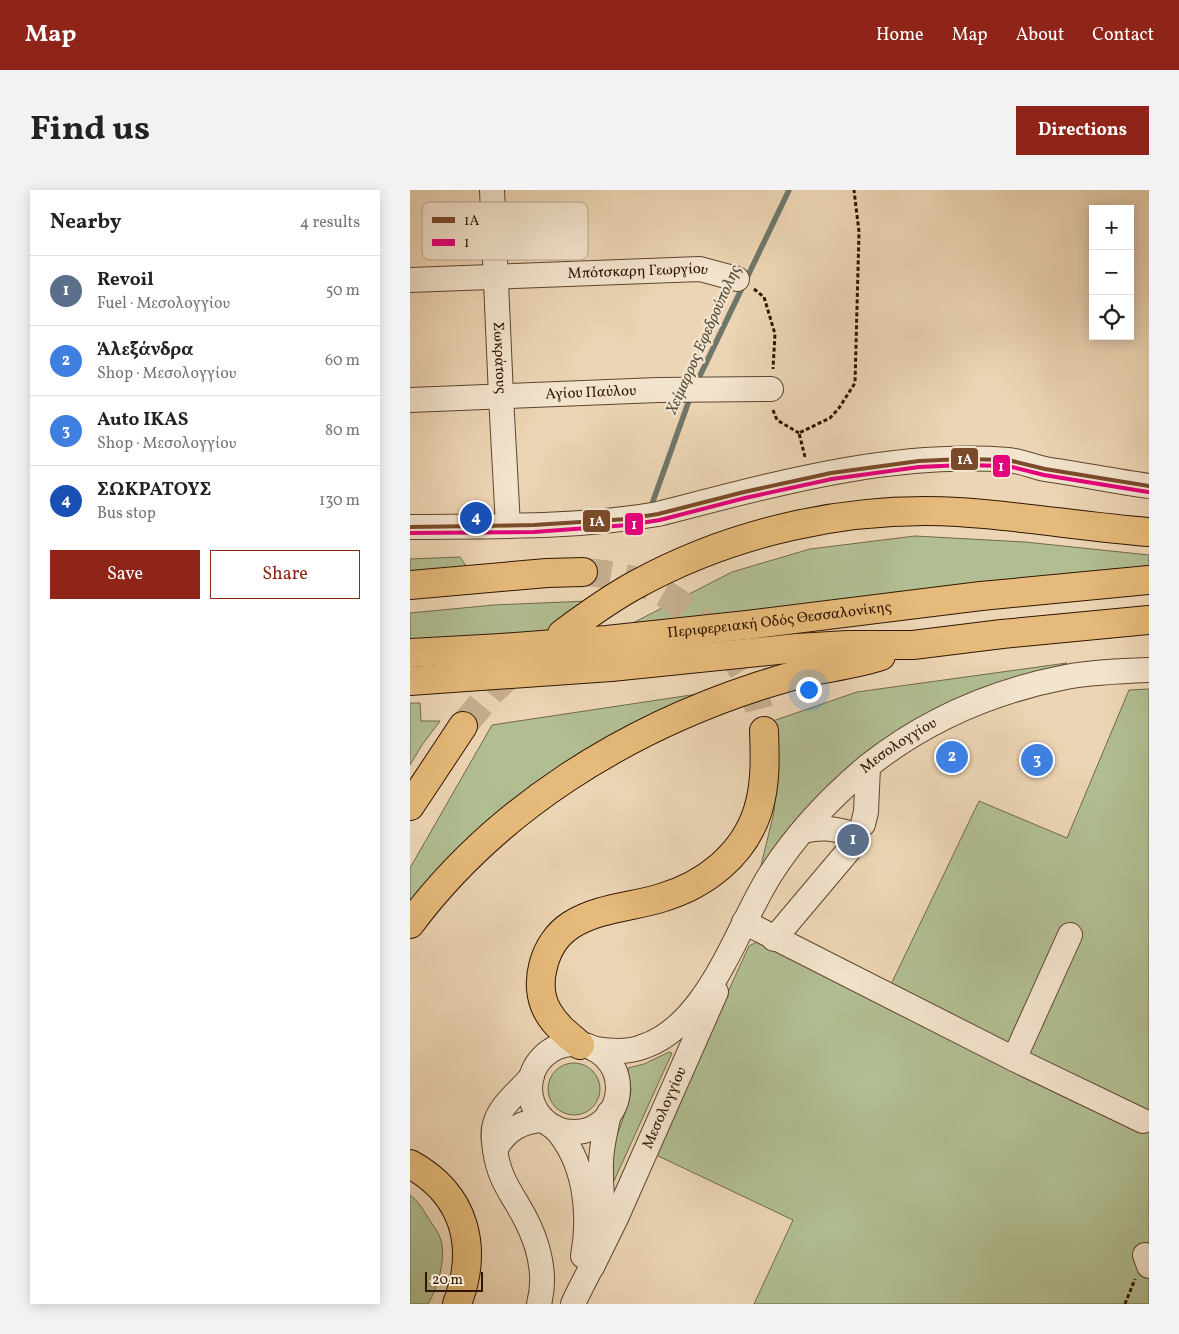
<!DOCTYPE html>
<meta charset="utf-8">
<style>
:root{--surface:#fff;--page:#f2f2f2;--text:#222;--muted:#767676;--line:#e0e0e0;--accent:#8f2418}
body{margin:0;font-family:Vollkorn,serif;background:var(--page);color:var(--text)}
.controls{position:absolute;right:15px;top:15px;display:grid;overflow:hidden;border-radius:0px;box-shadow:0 2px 12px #0003}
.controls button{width:45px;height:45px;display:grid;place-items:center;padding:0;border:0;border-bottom:1px solid var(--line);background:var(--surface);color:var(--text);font:25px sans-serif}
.scale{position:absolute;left:15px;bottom:12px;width:58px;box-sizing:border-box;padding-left:5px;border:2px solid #301500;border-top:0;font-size:14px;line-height:18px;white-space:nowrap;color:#301500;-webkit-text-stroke:4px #f3e4ce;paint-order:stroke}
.you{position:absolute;left:398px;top:499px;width:18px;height:18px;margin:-12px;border:4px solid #fff;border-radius:50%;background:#1a73e8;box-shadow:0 0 0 8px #1a73e833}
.badge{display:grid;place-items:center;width:32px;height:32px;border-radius:50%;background:var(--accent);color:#fff;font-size:16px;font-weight:700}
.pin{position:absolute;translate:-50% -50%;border:2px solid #fff;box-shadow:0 1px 5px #0006}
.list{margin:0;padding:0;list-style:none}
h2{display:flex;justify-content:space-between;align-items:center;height:65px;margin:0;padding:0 20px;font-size:21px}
h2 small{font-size:16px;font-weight:400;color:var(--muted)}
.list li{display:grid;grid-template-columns:32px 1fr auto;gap:15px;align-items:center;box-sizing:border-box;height:70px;padding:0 20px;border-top:1px solid var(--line)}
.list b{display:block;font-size:19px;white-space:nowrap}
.list p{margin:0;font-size:16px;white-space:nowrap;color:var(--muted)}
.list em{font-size:16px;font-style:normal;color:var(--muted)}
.actions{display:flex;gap:10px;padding:15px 20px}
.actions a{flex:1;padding:11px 0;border:1px solid var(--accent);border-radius:0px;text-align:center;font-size:18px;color:var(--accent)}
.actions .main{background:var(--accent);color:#fff}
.icon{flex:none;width:28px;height:28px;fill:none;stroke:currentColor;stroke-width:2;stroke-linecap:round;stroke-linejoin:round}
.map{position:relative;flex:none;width:739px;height:1114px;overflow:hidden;border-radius:0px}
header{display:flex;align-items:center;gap:30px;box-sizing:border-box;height:70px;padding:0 25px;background:var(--accent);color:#fff}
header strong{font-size:24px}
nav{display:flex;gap:28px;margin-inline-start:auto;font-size:18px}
.intro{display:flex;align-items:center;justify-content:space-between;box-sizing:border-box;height:120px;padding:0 30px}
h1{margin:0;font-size:35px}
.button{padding:12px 22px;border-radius:0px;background:var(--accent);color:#fff;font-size:18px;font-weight:700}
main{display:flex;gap:30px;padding:0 30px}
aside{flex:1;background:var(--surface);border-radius:0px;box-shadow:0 2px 12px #0003}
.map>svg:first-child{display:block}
</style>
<header>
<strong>Map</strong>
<nav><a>Home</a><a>Map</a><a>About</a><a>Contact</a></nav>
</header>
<div class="intro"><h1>Find us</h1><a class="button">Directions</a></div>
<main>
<aside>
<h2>Nearby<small>4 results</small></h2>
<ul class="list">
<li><span class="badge" style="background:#5c6f8a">1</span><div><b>Revoil</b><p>Fuel · Μεσολογγίου</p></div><em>50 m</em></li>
<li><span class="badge" style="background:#3f7fe0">2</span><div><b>Άλεξάνδρα</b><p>Shop · Μεσολογγίου</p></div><em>60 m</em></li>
<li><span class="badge" style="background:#3f7fe0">3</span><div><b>Auto IKAS</b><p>Shop · Μεσολογγίου</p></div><em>80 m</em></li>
<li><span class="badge" style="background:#1a4fb4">4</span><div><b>ΣΩΚΡΑΤΟΥΣ</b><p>Bus stop</p></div><em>130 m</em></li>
</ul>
<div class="actions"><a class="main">Save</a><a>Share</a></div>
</aside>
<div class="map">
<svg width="739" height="1114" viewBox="0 0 739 1114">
<rect width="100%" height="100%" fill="#ecd5b4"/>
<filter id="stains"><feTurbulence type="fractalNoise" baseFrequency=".004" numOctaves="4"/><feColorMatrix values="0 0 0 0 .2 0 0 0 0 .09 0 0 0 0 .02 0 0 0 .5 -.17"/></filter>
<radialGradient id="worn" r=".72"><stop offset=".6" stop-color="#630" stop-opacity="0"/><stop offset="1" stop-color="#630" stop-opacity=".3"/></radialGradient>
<path fill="#b1be92" stroke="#706a49" d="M 505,346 L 615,352 L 739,365 L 739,382 L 219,435 L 322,382 L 400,359 Z
M 50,367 L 62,385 L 0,395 L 0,369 Z
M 179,411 L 139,443 L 0,450 L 0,423 L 84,415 Z
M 657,473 L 562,509 L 469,559 L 347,692 L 364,622 L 368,553 L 360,532 L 447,502 Z
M 341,496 L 292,515 L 73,656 L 0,739 L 0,678 L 82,535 Z
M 739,499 L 739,1114 L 344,1114 L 383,1030 L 244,964 L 339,756 L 353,749 L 473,811 L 569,611 L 657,648 L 719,500 Z
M 0,513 L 10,513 L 11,531 L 30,531 L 12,555 L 0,575 Z
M 259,862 L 262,863 L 204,991 L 202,973 L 205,951 L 219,912 L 221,900 L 218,878 L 234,874 Z
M138 899a26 26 0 1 1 52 0a26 26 0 1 1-52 0Z
M 0,1005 C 8,1011 12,1018 17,1026 C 22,1034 28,1041 31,1050 C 36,1070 28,1097 18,1114 L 0,1114 Z"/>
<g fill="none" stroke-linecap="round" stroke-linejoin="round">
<path stroke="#6f776a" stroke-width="5.5" d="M 286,194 L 379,0
M 242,314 L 281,205"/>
<path stroke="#c6af90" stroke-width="28" stroke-dasharray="28 14" stroke-linecap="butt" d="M 173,382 C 191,383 209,386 226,391 C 272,405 325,456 343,501 C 348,513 351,528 354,541
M 53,536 L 82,501 L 110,475"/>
<g stroke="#5f452d" stroke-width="26">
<g id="minor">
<path id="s1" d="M 82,0 L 91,206 L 98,336"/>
<path id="s2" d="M 0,90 L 290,79 L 327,89"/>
<path id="s3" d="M 0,210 L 248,200 L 361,199"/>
<path d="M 0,337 C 82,336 166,338 248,324 C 362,295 478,261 598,270 C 610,271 622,276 635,279 C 669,284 704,291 739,296"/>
<path d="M 453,634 L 456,622 L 458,577"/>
<path d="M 393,641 C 410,637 423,638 439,643"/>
<path d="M 334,732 L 604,869 L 733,931"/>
<path d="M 364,749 L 439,660"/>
<circle cx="164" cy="898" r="44"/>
<path id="s4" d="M 184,859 C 200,861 216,863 232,857 C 298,836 326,739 360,685 C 386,644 421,607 458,576 C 516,530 584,501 656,487 C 683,482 711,481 739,480"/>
<path d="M 604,869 L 660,745"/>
<path d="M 122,886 C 110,901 90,915 85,934 C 82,943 84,951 85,960 C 89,989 101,1002 114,1026 C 128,1052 137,1084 129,1114"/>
<path d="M 144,937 C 175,970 181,1022 173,1066"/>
<path d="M 85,960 C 96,940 111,931 134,930"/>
<path d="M 735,1065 L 739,1076"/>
<path id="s5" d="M 182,1077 L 207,1026 L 306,802"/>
<path d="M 163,1114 C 173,1091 187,1072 191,1047 C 195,1022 190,998 191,973 C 191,956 196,940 199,923"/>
</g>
</g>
<g stroke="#301500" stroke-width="30">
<g id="highway">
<path d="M 0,395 L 137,383 L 173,382"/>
<path d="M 152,444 C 176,426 201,408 227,394 C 324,341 438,316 548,322 C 612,326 675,337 739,342"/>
<path id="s6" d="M 0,463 L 91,458 L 197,450 L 337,435 L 571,406 L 739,390"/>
<path d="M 0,491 L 201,477 L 387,458 L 437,455 L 503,455 L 592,444 L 739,430"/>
<path d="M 0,616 L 53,536"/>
<path d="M 0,734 C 86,619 214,540 349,496 C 368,490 388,484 408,480 C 429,476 450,473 471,466"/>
<path d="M 170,855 C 158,845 146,836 138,822 C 122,795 134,752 161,735 C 188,718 221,717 251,708 C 295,695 334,665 348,620 C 356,594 355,567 354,541"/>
<path d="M 0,974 C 55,1004 69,1057 47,1114"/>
</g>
</g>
<path stroke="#301500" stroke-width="3" stroke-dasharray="4 2.5" stroke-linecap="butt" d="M 344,99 L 354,107 L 365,144 L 363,179
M 363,220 L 367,230 L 389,243
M 395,267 L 389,243 L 420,228 L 429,218 L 445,193 L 449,42 L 444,0
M 715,1114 L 725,1089"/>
<use href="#minor" stroke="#f3e4ce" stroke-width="24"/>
<use href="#highway" stroke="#e6ba7a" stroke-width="28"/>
<g stroke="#f3e4ce" stroke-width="8">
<path id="bus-1" d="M 0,337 L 124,335 L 217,329 L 248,324 L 334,302 L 421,283 L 509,271 L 553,269 L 598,270 L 635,279 L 739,296"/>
</g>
<g stroke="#f3e4ce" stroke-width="8">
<path id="bus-2" d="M 0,343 L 124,342 L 218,335 L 250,330 L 335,308 L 422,289 L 509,277 L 553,275 L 598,276 L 634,285 L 738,302"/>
</g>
<use href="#bus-1" stroke="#7a4b2a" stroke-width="4"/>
<use href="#bus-2" stroke="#e5007d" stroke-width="4"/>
</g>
<g text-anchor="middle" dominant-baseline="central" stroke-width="4.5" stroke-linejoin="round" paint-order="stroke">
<g font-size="15" fill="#301500" stroke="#f3e4ce">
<text stroke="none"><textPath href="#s2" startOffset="228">Μπότσκαρη Γεωργίου</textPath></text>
<text stroke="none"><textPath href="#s1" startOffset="168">Σωκράτους</textPath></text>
<text stroke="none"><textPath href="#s3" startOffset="181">Αγίου Παύλου</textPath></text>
<text stroke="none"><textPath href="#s6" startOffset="371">Περιφερειακή Οδός Θεσσαλονίκης</textPath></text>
<text stroke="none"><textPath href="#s4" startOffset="452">Μεσολογγίου</textPath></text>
<text stroke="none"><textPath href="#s5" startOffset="175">Μεσολογγίου</textPath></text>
</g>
<g font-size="16" font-style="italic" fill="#554e3e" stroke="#f3e4ce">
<text transform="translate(294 150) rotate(-66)">Χείμαρρος Εφεδρούπολης</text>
</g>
</g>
<rect x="12" y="12" width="166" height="58" rx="8" fill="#f3e4ce" stroke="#b8a690" stroke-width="1"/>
<rect x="22" y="27" width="23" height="6" fill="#7a4b2a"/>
<rect x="22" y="49" width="23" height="7" fill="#e5007d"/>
<g font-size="14" fill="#301500">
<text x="54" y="35">1Α</text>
<text x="54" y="57">1</text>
</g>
<g stroke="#f3e4ce" stroke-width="2">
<rect x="540" y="257" width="29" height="24" rx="5" fill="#7a4b2a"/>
<rect x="582" y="264" width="19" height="24" rx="5" fill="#e5007d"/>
<rect x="172" y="319" width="29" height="24" rx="5" fill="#7a4b2a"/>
<rect x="214" y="322" width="20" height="24" rx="5" fill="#e5007d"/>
</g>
<g font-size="14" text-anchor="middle" font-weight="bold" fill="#fff">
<text x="555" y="274">1Α</text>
<text x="591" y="281">1</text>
<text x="187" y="336">1Α</text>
<text x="224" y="339">1</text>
</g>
<rect width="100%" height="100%" filter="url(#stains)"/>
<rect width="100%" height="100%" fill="url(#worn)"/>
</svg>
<div class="controls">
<button>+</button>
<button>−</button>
<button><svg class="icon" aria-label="locate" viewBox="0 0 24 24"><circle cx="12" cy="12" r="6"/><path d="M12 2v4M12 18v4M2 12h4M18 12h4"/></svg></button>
</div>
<div class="scale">20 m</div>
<div class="you"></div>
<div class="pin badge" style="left:443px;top:650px;background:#5c6f8a">1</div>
<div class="pin badge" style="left:542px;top:567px;background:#3f7fe0">2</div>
<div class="pin badge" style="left:627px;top:570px;background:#3f7fe0">3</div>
<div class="pin badge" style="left:66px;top:328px;background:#1a4fb4">4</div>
</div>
</main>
